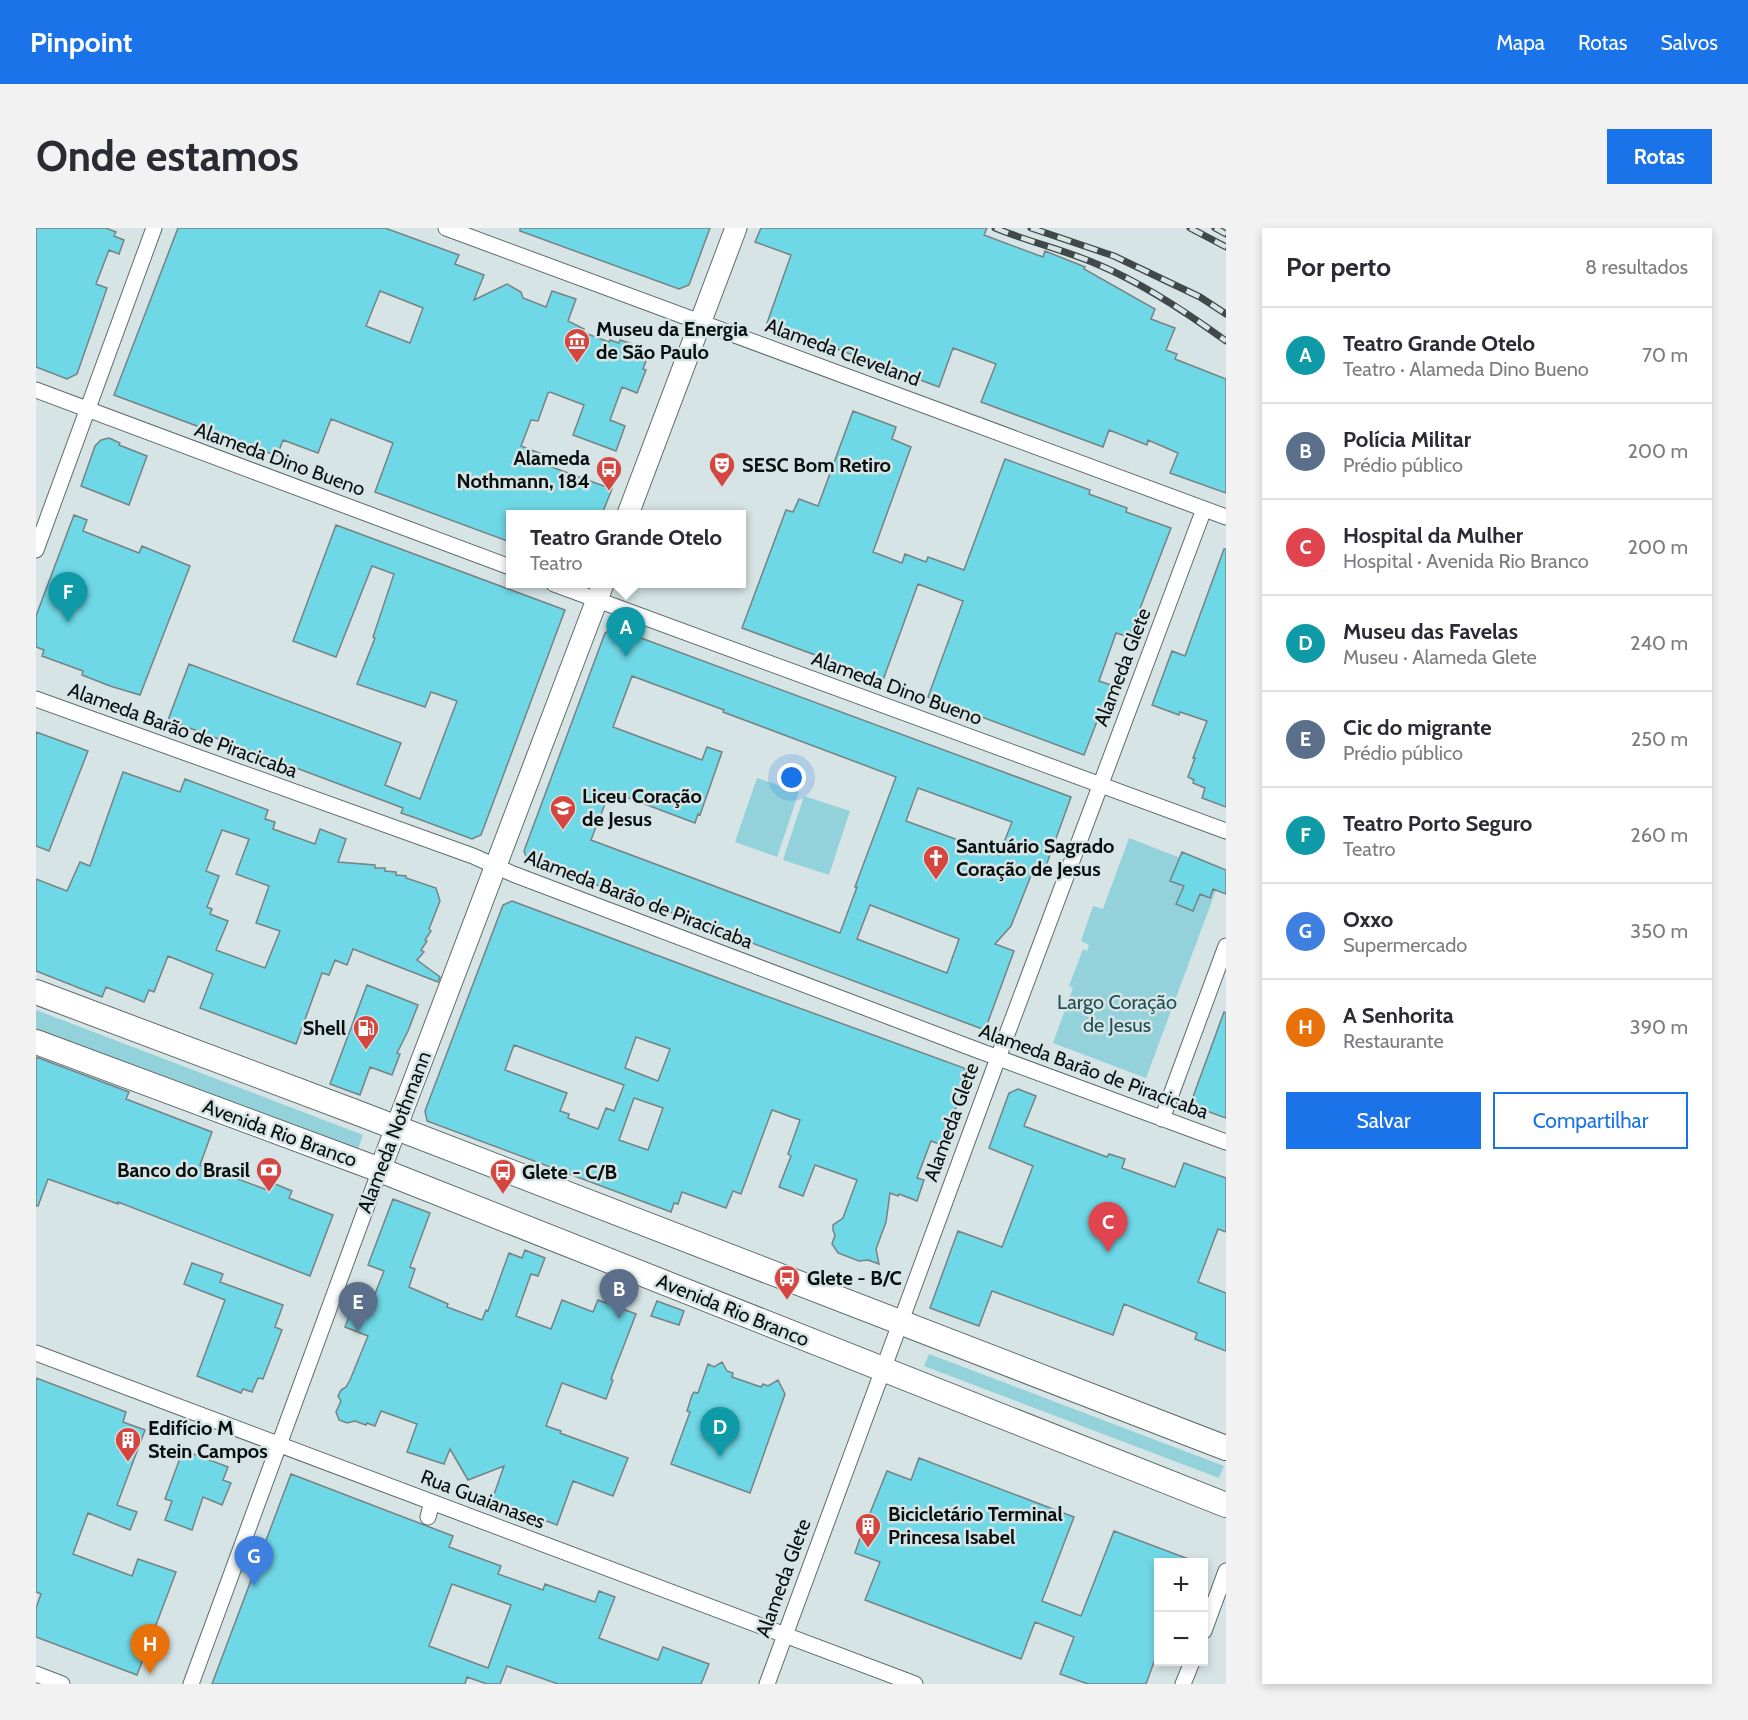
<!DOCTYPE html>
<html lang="pt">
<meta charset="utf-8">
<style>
:root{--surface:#fff;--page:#f2f2f3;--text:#2b2b33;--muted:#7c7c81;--line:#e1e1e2;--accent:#1a73e8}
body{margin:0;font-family:Cabin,sans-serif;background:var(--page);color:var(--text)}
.controls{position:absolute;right:18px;bottom:18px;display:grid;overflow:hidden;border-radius:0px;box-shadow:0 3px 9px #0003}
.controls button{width:54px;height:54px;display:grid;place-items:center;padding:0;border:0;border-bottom:2px solid var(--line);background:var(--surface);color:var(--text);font:30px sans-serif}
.you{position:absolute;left:756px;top:550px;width:21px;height:21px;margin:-15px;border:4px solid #fff;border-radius:50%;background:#1a73e8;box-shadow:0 0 0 9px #1a73e833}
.badge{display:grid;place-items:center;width:39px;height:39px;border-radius:50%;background:var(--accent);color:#fff;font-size:20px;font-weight:700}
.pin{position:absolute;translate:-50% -50px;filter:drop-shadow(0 2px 3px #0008)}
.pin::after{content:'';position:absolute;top:32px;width:21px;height:18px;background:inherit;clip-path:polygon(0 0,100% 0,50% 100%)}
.popup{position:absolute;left:470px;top:282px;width:240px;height:78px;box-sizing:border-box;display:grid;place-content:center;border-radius:0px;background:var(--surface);filter:drop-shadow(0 2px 4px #0005);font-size:20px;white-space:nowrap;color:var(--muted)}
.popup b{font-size:22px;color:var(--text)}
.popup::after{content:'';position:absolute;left:50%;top:100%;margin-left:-12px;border:12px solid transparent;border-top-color:var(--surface)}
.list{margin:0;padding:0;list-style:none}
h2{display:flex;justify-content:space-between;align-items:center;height:78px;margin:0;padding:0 24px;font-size:26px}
h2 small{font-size:20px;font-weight:400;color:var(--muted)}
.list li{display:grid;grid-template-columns:39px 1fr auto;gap:18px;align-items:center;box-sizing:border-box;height:96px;padding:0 24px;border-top:2px solid var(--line)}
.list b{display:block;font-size:22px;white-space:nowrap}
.list p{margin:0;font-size:20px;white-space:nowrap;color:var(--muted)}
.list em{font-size:20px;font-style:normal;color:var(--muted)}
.actions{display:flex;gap:12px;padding:18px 24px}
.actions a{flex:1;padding:14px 0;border:2px solid var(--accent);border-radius:0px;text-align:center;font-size:21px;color:var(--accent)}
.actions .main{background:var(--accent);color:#fff}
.map{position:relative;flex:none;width:1190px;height:1456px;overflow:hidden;border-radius:0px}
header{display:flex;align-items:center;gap:36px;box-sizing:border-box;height:84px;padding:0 30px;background:var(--accent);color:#fff}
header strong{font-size:28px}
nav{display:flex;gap:33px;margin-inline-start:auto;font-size:21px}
.intro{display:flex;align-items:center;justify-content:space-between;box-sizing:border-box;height:144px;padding:0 36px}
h1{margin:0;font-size:42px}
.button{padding:15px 27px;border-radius:0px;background:var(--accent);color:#fff;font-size:21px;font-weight:700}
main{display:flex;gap:36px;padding:0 36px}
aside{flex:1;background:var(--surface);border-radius:0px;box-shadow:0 3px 9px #0003}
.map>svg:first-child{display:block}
</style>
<header>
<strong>Pinpoint</strong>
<nav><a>Mapa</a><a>Rotas</a><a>Salvos</a></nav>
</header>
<div class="intro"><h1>Onde estamos</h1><a class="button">Rotas</a></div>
<main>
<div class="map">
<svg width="1190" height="1456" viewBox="0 0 1190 1456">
<rect width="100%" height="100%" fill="#d6e4e5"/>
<path fill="#93d2db" d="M 721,550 L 763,564 L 741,629 L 699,614 Z
M 768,568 L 814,583 L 793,647 L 747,632 Z
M 1093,610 L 1186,646 L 1110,850 L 1017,815 L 1037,760 L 1033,758 L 1047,721 L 1051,723 L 1053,717 L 1045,713 L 1057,678 L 1067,681 Z
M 0,782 L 327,907 L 322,921 L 0,803 Z
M 893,1126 L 1188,1238 L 1183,1250 L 888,1138 Z"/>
<path fill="#6fd8e6" stroke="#768284" stroke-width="1.5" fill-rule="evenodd" d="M 0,0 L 70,0 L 80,4 L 78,8 L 88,12 L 83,26 L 73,22 L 60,56 L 71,60 L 41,146 L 31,151 L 0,139 Z
M 142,0 L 349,0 L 423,27 L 419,36 L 448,47 L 438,72 L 471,56 L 485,64 L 487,70 L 510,79 L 516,63 L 540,71 L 532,93 L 548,101 L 546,104 L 573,114 L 574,112 L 583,115 L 584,112 L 600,117 L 599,119 L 603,120 L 602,123 L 612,127 L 607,141 L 610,142 L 601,165 L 586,159 L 574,192 L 589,198 L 580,223 L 537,207 L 548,177 L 514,164 L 512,165 L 502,193 L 495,192 L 485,218 L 516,230 L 513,238 L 576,261 L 566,286 L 474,286 L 474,314 L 339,264 L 357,215 L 295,191 L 282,225 L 247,212 L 241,228 L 78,167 ZM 344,63 L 387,80 L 374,115 L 330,98 Z
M 484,0 L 674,0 L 653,57 L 643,61 L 484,3 Z
M 725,0 L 951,0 L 948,7 L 1007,29 L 1009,23 L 1049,39 L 1048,41 L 1119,81 L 1115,91 L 1139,100 L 1130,122 L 1141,126 L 1139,131 L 1190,151 L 1190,265 L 1134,245 L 1142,225 L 1112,212 L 1111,217 L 1073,202 L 1067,219 L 945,174 L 960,136 L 917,120 L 903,159 L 731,95 L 755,27 L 719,14 Z
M 817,183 L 860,199 L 856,211 L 875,219 L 837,324 L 866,335 L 869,326 L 890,334 L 892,329 L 928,342 L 969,231 L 1054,262 L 1053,266 L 1091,280 L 1090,284 L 1135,300 L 1093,409 L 1080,405 L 1063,453 L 1075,457 L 1048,527 L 892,469 L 927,373 L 882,356 L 847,452 L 706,400 L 750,282 L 757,284 L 763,271 L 782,278 Z
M 73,210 L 84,215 L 83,217 L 111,228 L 93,277 L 45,258 L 59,218 L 65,212 Z
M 38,287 L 51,292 L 47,303 L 103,325 L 106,318 L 154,338 L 104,467 L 74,458 L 46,447 L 47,443 L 6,428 L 8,422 L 0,419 L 0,388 Z
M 300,297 L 529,382 L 445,607 L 436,611 L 377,589 L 365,585 L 367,580 L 132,492 L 153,436 L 365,515 L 349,557 L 384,571 L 421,473 L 395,464 L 389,479 L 321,456 L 339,410 L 337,409 L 358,346 L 336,338 L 300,429 L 257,413 Z
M 1188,321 L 1190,321 L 1190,579 L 1166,570 L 1169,560 L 1157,555 L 1158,552 L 1152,549 L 1159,530 L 1157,530 L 1171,493 L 1144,484 L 1143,487 L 1116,477 L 1136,423 L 1149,428 Z
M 578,400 L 1035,569 L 1006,649 L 996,645 L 975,698 L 959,716 L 978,723 L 949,802 L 491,631 L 488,623 L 569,405 ZM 596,448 L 688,482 L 687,484 L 860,549 L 819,659 L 821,659 L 804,705 L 555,612 L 574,563 L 659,595 L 662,586 L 664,587 L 686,524 L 671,519 L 666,532 L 577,499 ZM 882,560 L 976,594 L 963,627 L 870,593 ZM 834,677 L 923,711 L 911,745 L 821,711 Z
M 0,504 L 52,523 L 13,623 L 0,618 Z
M 87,544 L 144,564 L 149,551 L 232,582 L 229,591 L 239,594 L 237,601 L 279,616 L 284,601 L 310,611 L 302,634 L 339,637 L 339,640 L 349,640 L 349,643 L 360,644 L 360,647 L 370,648 L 370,650 L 400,660 L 404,673 L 393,701 L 395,703 L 389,712 L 391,713 L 385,722 L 388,724 L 381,732 L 404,749 L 402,754 L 317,721 L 311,737 L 299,732 L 293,747 L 286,745 L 260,816 L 164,780 L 177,746 L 132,728 L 118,764 L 113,762 L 108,774 L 70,759 L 66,769 L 0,743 L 0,651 L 31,663 L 44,634 L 54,638 ZM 186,602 L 213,611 L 200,646 L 233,658 L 220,695 L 244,703 L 229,740 L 180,722 L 192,693 L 174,686 L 176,681 L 171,679 L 183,648 L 170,643 Z
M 1146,624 L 1190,642 L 1190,666 L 1177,661 L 1174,670 L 1164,666 L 1157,683 L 1140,676 L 1148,658 L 1134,653 Z
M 476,673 L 722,765 L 928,840 L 932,848 L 906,917 L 895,913 L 881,950 L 888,952 L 881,973 L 863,966 L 862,968 L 854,965 L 850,994 L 840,1021 L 843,1036 L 832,1032 L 823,1033 L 802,1025 L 796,1016 L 799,1007 L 797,1002 L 797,997 L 807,990 L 821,952 L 779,937 L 767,968 L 743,959 L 755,928 L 752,926 L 764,892 L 736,882 L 705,966 L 697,963 L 690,980 L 646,964 L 642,976 L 638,975 L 635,984 L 391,893 L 389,883 L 467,677 ZM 600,809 L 634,821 L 622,853 L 589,840 ZM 478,817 L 588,857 L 578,883 L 570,880 L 562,901 L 532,890 L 533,886 L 524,883 L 531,865 L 469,842 ZM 598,870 L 627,880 L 612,922 L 583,912 Z
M 331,757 L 382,777 L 372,803 L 361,825 L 364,826 L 356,847 L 334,839 L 324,867 L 294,856 Z
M 1188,784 L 1190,785 L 1190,890 L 1154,877 Z
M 0,829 L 93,864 L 90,871 L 176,904 L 164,937 L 234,963 L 237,955 L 256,963 L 253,970 L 297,987 L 274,1048 L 82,974 L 82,976 L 12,951 L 2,978 L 0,978 Z
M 982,861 L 1000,868 L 988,898 L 1071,929 L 1073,926 L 1089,931 L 1086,940 L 1139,959 L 1148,935 L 1190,950 L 1190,1004 L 1182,1001 L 1162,1054 L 1190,1065 L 1190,1123 L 1159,1111 L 1161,1105 L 1088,1076 L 1077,1107 L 956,1063 L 943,1098 L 894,1080 L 922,1003 L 966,1019 L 997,938 L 953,920 L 973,865 Z
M 357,971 L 394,985 L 374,1039 L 379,1041 L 373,1059 L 412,1076 L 411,1079 L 446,1092 L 450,1082 L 452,1083 L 473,1025 L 486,1030 L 489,1022 L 509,1030 L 502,1048 L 495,1046 L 480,1088 L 515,1101 L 526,1072 L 557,1084 L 562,1072 L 600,1086 L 575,1151 L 577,1152 L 570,1171 L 526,1155 L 510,1198 L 525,1203 L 524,1205 L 592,1230 L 577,1268 L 537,1253 L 521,1297 L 456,1272 L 468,1238 L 432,1252 L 414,1221 L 408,1236 L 371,1224 L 381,1196 L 345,1183 L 339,1198 L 331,1195 L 330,1197 L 319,1193 L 311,1195 L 303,1192 L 300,1184 L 305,1173 L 302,1168 L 305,1162 L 310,1159 L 314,1152 L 332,1108 L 309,1099 L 320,1071 L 335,1076 L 348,1043 L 332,1037 Z
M 156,1035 L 187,1046 L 184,1054 L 247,1077 L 239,1099 L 246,1102 L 227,1151 L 222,1150 L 216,1164 L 207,1161 L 205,1165 L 161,1148 L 189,1072 L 148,1056 Z
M 621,1073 L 648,1083 L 643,1097 L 615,1088 Z
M 686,1134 L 691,1143 L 697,1145 L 696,1149 L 725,1159 L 727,1156 L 732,1158 L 742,1152 L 749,1166 L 714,1265 L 635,1236 L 654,1184 L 651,1183 L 656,1167 L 658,1164 L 662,1165 L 672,1136 L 678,1139 Z
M 0,1150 L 90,1184 L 87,1194 L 109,1202 L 81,1277 L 101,1284 L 94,1302 L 52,1285 L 37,1326 L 96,1348 L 102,1331 L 140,1344 L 101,1447 L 0,1409 L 0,1380 L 5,1366 L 0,1364 Z
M 147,1222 L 192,1239 L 187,1252 L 195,1255 L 186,1277 L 167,1269 L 156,1302 L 129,1292 L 136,1273 L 129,1271 Z
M 883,1230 L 1038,1289 L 1006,1373 L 1045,1388 L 1078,1303 L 1158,1333 L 1158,1335 L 1122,1335 L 1122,1423 L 1110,1456 L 1052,1456 L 1024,1446 L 1038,1409 L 999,1394 L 985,1431 L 829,1372 L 844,1334 L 819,1325 L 824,1310 L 851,1243 L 875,1252 Z
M 255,1246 L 417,1308 L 413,1319 L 465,1338 L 462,1346 L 507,1362 L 509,1356 L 559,1374 L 563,1363 L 579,1369 L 563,1410 L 622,1432 L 627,1419 L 673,1436 L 665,1456 L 522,1456 L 471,1438 L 464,1456 L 451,1456 L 431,1449 L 429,1456 L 176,1456 ZM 416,1356 L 475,1377 L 452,1440 L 393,1418 Z"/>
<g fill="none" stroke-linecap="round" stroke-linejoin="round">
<g stroke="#5f6c6d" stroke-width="17">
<path id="street" d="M 410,0 L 1190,289
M 0,162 L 474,339
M 0,322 L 118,0
M 518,356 L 1190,603
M 0,471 L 437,628 L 477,646 L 941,822 L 1190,914
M 1126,891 L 1190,718
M 0,1125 L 879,1456
M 392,1289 L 396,1274
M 1168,1403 L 1190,1343
M 0,1446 L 26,1456
M 155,1456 L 344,942
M 731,1456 L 962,830 L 1168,281
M 1147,1456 L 1156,1434"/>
</g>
<g stroke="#5f6c6d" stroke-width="23">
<path id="secondary" d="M 592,286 L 700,0
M 344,942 L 567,356"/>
</g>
<g stroke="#5f6c6d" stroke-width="26">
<path id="primary" d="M 0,764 L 322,885 L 1190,1220
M 0,814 L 344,942 L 1190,1277"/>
</g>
<use href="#street" stroke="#fff" stroke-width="15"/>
<use href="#secondary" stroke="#fff" stroke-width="21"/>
<use href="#primary" stroke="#fff" stroke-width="24"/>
<g stroke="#404848" stroke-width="7">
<path id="rail" d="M 959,0 C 993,14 1029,22 1063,37 C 1108,56 1150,84 1190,113
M 995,0 L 1078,28 L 1164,69 L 1190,86
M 1154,0 L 1190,19
M 1179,0 L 1190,6"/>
</g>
<use href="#rail" stroke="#d6e4e5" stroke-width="4.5" stroke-dasharray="14" stroke-linecap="butt"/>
</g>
<defs>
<g id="museum-pin" transform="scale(1.35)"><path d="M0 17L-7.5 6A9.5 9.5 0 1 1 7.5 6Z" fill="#d54641" stroke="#d6e4e5"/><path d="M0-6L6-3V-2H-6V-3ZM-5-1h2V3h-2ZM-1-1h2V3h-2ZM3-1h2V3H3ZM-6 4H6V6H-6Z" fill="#fff"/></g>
<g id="theatre-pin" transform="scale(1.35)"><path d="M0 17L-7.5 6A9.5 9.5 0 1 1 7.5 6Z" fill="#d54641" stroke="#d6e4e5"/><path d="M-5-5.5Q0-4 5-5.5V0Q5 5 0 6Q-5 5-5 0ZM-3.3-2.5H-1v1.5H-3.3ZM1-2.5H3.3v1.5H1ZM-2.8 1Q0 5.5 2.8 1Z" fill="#fff"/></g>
<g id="bus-pin" transform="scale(1.35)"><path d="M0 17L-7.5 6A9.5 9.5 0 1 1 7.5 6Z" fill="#d54641" stroke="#d6e4e5"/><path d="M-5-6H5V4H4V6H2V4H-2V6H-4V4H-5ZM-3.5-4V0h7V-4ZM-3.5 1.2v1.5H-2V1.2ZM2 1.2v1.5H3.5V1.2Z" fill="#fff"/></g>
<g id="school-pin" transform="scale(1.35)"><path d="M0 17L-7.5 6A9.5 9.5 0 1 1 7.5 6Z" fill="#d54641" stroke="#d6e4e5"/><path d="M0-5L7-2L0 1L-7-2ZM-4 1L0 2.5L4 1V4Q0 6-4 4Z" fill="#fff"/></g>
<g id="church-pin" transform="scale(1.35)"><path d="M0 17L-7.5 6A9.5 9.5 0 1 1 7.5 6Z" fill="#d54641" stroke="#d6e4e5"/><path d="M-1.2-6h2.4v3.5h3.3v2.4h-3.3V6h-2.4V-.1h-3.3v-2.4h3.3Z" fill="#fff"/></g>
<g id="fuel-pin" transform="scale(1.35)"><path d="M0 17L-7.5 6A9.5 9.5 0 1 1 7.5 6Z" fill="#d54641" stroke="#d6e4e5"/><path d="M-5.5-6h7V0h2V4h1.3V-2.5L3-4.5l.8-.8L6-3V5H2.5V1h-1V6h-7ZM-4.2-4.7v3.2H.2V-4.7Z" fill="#fff"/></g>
<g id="bank-pin" transform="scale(1.35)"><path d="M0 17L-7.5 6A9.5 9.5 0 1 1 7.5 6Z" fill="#d54641" stroke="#d6e4e5"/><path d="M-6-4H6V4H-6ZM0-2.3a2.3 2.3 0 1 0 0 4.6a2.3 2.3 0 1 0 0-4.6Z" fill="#fff"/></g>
<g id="building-pin" transform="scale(1.35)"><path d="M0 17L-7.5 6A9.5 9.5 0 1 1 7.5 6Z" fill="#d54641" stroke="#d6e4e5"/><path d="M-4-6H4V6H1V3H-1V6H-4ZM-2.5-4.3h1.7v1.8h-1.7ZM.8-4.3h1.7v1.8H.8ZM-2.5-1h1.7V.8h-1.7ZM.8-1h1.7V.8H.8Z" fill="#fff"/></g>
</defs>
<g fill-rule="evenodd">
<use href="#museum-pin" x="541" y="113"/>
<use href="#theatre-pin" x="686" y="237"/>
<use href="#bus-pin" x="573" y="241"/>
<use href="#school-pin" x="527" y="580"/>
<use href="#church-pin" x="900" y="630"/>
<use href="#fuel-pin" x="330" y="800"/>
<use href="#bank-pin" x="233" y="942"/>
<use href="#bus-pin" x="467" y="944"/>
<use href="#bus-pin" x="751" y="1050"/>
<use href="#building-pin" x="92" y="1212"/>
<use href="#building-pin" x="832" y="1298"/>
</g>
<g text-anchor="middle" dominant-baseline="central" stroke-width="5" stroke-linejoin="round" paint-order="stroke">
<g font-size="20" font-weight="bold" fill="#0a0f0f" stroke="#d6e4e5" text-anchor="start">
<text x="560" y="101">Museu da Energia<tspan x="560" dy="23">de São Paulo</tspan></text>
<text x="554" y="230" text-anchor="end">Alameda<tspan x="554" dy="23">Nothmann, 184</tspan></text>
<text x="706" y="237">SESC Bom Retiro</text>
<text x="546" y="568">Liceu Coração<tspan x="546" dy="23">de Jesus</tspan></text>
<text x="920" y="618">Santuário Sagrado<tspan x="920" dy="23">Coração de Jesus</tspan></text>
<text x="310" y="800" text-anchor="end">Shell</text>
<text x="214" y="942" text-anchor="end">Banco do Brasil</text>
<text x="486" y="944">Glete - C/B</text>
<text x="771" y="1050">Glete - B/C</text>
<text x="112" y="1200">Edifício M<tspan x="112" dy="23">Stein Campos</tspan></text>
<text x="852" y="1286">Bicicletário Terminal<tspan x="852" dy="23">Princesa Isabel</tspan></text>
</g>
<g font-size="20" fill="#0a0f0f" stroke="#d6e4e5">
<text transform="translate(807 124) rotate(20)">Alameda Cleveland</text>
<text transform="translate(244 231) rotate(20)">Alameda Dino Bueno</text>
<text transform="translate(1086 439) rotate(-69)">Alameda Glete</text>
<text transform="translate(861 460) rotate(20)">Alameda Dino Bueno</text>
<text transform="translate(147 502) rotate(20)">Alameda Barão de Piracicaba</text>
<text transform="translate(603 671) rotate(21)">Alameda Barão de Piracicaba</text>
<text transform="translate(1058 843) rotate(20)">Alameda Barão de Piracicaba</text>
<text transform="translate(915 894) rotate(-70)">Alameda Glete</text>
<text transform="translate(358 904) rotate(-69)">Alameda Nothmann</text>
<text transform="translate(244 905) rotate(20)">Avenida Rio Branco</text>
<text transform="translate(697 1082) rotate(22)">Avenida Rio Branco</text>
<text transform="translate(447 1271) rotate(21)">Rua Guaianases</text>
<text transform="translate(747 1350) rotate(-70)">Alameda Glete</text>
</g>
<g font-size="20" fill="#1f4e54" stroke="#d6e4e5">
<text x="1081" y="774">Largo Coração<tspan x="1081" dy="23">de Jesus</tspan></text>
</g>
</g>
</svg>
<div class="controls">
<button>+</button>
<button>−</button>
</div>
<div class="you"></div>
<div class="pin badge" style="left:590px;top:429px;background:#0f9aa8">A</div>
<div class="popup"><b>Teatro Grande Otelo</b>Teatro</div>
<div class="pin badge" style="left:583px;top:1091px;background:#5c6f8a">B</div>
<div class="pin badge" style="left:1072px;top:1024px;background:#e0444e">C</div>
<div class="pin badge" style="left:684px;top:1229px;background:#0f9aa8">D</div>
<div class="pin badge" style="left:322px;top:1104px;background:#5c6f8a">E</div>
<div class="pin badge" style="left:32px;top:394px;background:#0f9aa8">F</div>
<div class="pin badge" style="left:218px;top:1358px;background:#3f7fe0">G</div>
<div class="pin badge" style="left:114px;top:1446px;background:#e8710a">H</div>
</div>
<aside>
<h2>Por perto<small>8 resultados</small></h2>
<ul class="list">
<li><span class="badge" style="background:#0f9aa8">A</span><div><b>Teatro Grande Otelo</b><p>Teatro · Alameda Dino Bueno</p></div><em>70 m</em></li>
<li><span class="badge" style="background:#5c6f8a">B</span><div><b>Polícia Militar</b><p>Prédio público</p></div><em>200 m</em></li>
<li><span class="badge" style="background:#e0444e">C</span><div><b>Hospital da Mulher</b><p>Hospital · Avenida Rio Branco</p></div><em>200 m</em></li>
<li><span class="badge" style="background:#0f9aa8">D</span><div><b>Museu das Favelas</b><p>Museu · Alameda Glete</p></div><em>240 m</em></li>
<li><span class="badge" style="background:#5c6f8a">E</span><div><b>Cic do migrante</b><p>Prédio público</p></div><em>250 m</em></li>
<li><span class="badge" style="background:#0f9aa8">F</span><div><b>Teatro Porto Seguro</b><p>Teatro</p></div><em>260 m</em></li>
<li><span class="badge" style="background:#3f7fe0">G</span><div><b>Oxxo</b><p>Supermercado</p></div><em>350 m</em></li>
<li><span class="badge" style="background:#e8710a">H</span><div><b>A Senhorita</b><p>Restaurante</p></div><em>390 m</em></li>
</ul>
<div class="actions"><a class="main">Salvar</a><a>Compartilhar</a></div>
</aside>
</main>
